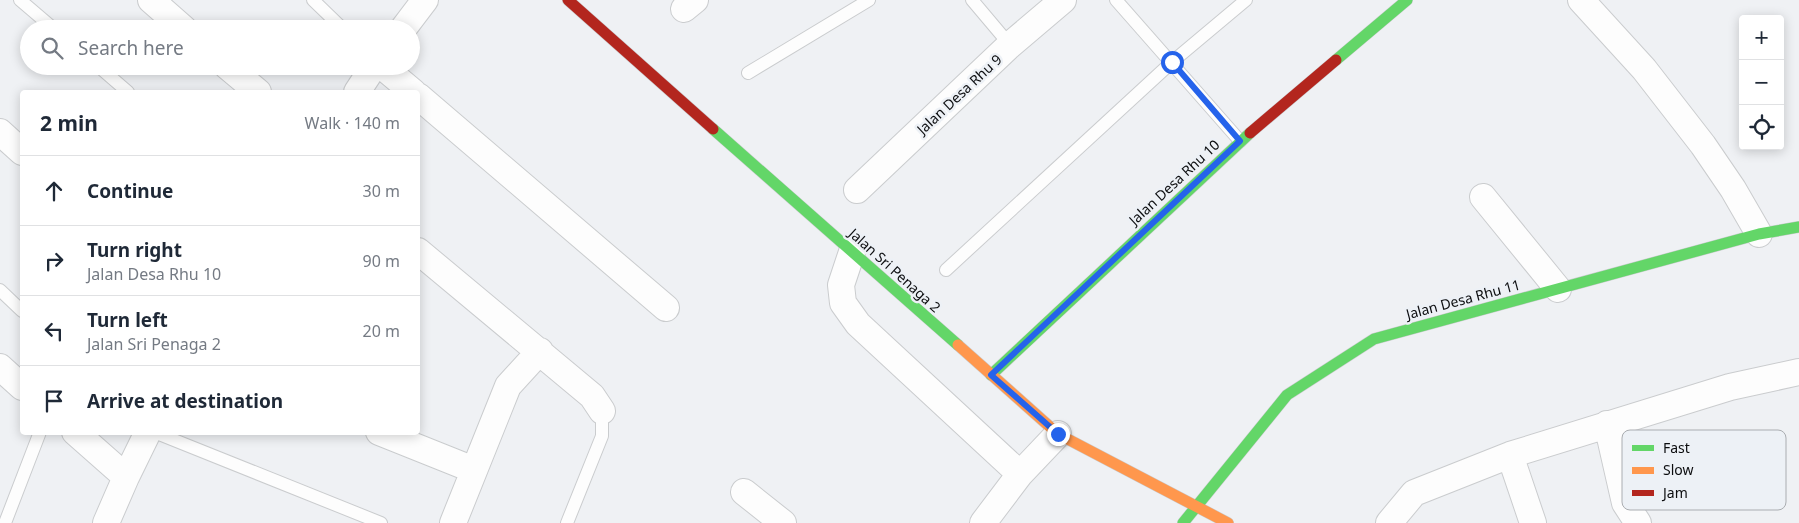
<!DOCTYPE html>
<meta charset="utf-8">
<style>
:root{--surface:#fff;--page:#f6f6f7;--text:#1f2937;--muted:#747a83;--line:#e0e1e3}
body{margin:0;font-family:"Noto Sans",sans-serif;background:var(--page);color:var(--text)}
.controls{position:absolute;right:15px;top:15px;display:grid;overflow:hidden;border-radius:5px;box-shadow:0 2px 12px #0003}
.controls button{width:45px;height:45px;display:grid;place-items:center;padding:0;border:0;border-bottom:1px solid var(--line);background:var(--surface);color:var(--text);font:25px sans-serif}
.stop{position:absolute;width:15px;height:15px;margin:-11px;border:4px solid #2563eb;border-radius:50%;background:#fff}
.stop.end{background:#2563eb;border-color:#fff;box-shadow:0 1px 5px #0008}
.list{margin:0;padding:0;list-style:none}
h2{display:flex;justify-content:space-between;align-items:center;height:65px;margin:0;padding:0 20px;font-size:21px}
h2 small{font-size:16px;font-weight:400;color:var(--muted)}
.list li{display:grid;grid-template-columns:32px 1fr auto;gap:15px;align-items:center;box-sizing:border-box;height:70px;padding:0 20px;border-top:1px solid var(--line)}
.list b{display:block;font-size:19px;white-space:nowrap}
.list p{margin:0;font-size:16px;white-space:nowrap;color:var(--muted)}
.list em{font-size:16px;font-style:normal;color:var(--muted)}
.icon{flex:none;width:28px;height:28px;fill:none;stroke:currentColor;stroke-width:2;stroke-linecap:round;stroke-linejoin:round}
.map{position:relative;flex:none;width:1799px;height:523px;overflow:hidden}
.search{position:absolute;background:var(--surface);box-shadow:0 2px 12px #0003;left:20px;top:20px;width:400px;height:55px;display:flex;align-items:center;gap:12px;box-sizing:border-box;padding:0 18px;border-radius:28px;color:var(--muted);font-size:19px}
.panel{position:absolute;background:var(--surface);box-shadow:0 2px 12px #0003;left:20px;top:90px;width:400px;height:345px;border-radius:5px}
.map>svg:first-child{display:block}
</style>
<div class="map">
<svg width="1799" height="523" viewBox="0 0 1799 523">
<rect width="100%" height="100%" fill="#eff1f4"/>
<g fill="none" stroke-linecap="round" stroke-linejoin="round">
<g stroke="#caccce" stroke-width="14">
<path id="lane" d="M 20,0 L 54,29
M 313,0 L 343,29
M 972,0 L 1010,45
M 1116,0 L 1240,141
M 98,66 L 128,92
M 748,73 L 869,0
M 946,270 L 1172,62 L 1246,0
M 0,290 L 22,311
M 154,432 L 381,523
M 5,523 L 40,432
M 567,523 L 602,436 L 602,411"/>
</g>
<g stroke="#caccce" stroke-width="28">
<path id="street" d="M 151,0 L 184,29
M 1581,0 L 1644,69 L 1703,145 L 1733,189 L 1759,234
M 684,9 L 695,0
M 403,29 L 425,0
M 227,66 L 258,92
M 382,66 L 413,92
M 357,92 L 374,66
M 418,96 L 666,308
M 0,132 L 22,152
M 857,190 L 1010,45 L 1063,0
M 1483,197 L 1558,289
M 418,251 L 592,396 L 602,411
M 852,252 L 841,285 L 843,303 L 858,324 L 1020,474
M 0,367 L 22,387
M 1607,424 L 1625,503 L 1638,523
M 75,432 L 126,477
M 379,432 L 474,470
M 1510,455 L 1533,523
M 744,492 L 783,523
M 106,523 L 126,477 L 148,432
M 453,523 L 508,386 L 540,351
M 983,523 L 1020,474 L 1058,434
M 1389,523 L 1414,493 L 1510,455 L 1730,387 L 1799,372"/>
</g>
<g stroke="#caccce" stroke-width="12">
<path id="fast" d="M 1336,60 L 1407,0
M 713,129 L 958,345
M 991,375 L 1250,133
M 1183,523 L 1287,395 L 1374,339 L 1759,234 L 1799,227"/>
</g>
<g stroke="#caccce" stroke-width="12">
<path id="slow" d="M 958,345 L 1058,434 L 1228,523"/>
</g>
<g stroke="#caccce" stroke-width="12">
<path id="jam" d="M 568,0 L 713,129
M 1250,133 L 1336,60"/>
</g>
<use href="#lane" stroke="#fdfdfd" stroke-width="12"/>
<use href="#street" stroke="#fdfdfd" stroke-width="26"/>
<use href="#fast" stroke="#63d668" stroke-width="11"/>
<use href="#slow" stroke="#ff974d" stroke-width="11"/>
<use href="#jam" stroke="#b3261e" stroke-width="11"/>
</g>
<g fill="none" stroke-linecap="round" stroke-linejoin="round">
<path stroke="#2563eb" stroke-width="6" d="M 1058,434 L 991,375 L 1240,141 L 1172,62"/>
</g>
<g text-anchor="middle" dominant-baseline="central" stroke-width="5" stroke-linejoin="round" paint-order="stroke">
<g font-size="14" fill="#0c0d0f" stroke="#edf1f6">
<text transform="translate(959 94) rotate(-43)">Jalan Desa Rhu 9</text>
<text transform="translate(1174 182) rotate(-43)">Jalan Desa Rhu 10</text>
<text transform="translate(895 270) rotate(42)">Jalan Sri Penaga 2</text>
<text transform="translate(1463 299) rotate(-15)">Jalan Desa Rhu 11</text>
</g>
</g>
<rect x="1622" y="430" width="164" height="80" rx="8" fill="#edf1f6" stroke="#aaadb1" stroke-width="1"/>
<rect x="1632" y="445" width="22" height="6" fill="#63d668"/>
<rect x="1632" y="467" width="22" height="7" fill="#ff974d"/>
<rect x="1632" y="490" width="22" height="6" fill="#b3261e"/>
<g font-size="14" fill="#0c0d0f">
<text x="1663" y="453">Fast</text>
<text x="1663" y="475">Slow</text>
<text x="1663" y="498">Jam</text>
</g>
</svg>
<div class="controls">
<button>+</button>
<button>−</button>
<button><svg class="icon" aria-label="locate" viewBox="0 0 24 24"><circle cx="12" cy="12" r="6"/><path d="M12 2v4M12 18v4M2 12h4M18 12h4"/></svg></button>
</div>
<div class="stop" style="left:1172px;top:62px"></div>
<div class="stop end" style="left:1058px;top:434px"></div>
<div class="search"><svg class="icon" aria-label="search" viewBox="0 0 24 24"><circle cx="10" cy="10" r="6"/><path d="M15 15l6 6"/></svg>Search here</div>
<section class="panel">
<h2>2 min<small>Walk · 140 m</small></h2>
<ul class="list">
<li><svg class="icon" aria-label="ahead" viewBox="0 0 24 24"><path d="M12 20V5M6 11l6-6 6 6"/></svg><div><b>Continue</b></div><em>30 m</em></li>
<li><svg class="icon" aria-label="right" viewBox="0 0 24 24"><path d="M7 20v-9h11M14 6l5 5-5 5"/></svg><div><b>Turn right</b><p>Jalan Desa Rhu 10</p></div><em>90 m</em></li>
<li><svg class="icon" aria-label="left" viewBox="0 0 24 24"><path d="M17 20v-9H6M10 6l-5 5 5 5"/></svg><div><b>Turn left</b><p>Jalan Sri Penaga 2</p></div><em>20 m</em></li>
<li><svg class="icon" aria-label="arrive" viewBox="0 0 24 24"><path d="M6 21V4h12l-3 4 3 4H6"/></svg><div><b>Arrive at destination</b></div></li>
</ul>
</section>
</div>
